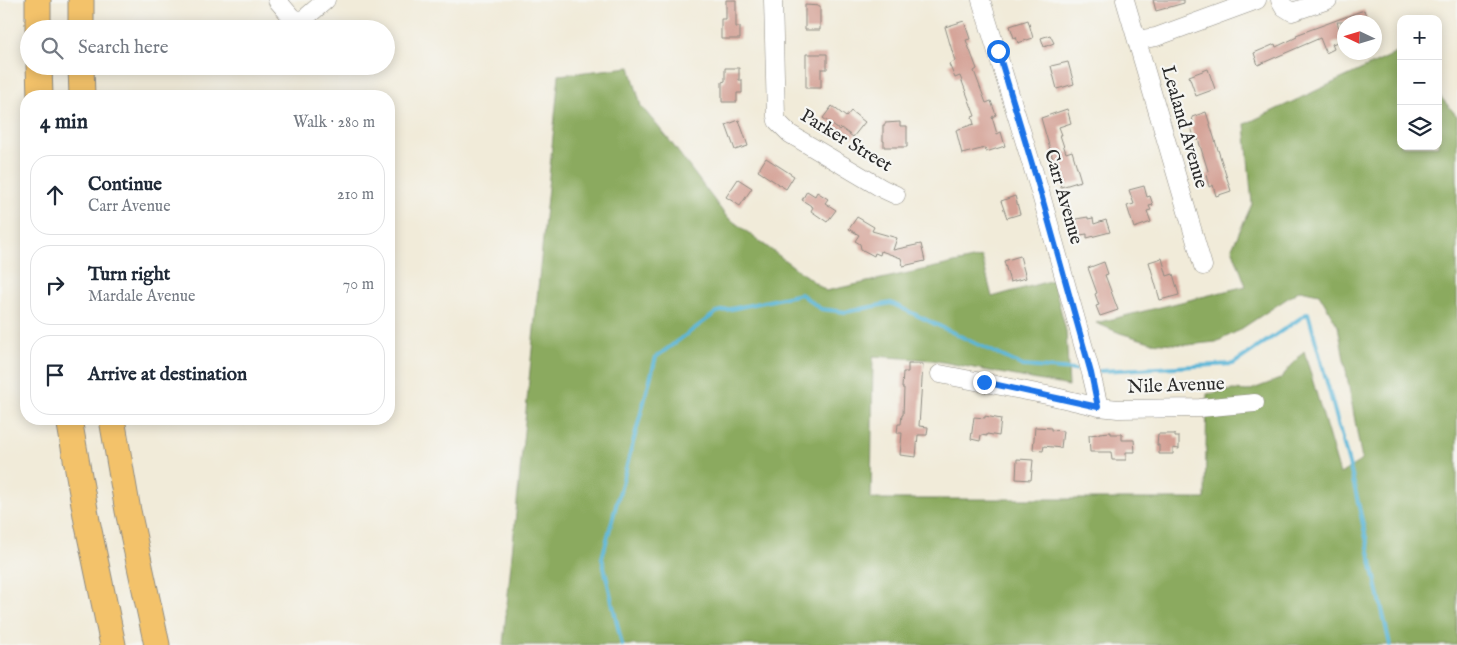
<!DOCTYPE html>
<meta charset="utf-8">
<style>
:root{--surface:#fff;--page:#f6f6f7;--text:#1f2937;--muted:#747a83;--line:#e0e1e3}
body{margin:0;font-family:"IM FELL English",serif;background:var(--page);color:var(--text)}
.controls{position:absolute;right:15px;top:15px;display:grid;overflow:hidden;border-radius:10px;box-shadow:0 2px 12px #0003}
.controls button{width:45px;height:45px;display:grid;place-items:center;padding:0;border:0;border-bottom:1px solid var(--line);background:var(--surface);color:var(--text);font:25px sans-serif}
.compass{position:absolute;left:1337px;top:15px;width:45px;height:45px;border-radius:50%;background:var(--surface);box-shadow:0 2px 12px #0003;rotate:274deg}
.stop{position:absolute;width:15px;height:15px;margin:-11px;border:4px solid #1a73e8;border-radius:50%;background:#fff}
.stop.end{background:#1a73e8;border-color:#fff;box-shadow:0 1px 5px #0008}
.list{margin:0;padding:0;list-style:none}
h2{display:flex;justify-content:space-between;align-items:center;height:65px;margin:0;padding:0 20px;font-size:21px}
h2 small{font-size:16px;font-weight:400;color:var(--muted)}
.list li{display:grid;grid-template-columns:32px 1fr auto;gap:15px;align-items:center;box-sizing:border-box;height:80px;margin:0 10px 10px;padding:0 10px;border:1px solid var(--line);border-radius:20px}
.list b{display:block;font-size:19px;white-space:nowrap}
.list p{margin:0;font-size:16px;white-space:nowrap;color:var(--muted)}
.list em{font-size:16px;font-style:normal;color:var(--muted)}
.icon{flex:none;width:28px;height:28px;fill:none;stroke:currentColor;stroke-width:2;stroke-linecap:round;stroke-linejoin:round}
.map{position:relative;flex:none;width:1457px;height:645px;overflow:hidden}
.search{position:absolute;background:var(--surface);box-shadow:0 2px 12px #0003;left:20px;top:20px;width:375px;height:55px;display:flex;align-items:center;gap:12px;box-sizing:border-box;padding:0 18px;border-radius:28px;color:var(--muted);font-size:19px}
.panel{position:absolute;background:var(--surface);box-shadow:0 2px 12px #0003;left:20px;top:90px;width:375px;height:335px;border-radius:20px}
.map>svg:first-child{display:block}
</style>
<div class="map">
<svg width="1457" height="645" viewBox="0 0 1457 645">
<rect width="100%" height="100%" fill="#f6f6f2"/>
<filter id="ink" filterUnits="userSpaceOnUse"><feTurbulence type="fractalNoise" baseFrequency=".02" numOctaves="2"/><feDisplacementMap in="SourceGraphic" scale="10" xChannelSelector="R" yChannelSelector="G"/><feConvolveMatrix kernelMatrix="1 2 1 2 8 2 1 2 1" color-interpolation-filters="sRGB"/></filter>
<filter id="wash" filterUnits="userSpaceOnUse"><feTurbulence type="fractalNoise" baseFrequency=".0096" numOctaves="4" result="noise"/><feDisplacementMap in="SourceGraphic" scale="20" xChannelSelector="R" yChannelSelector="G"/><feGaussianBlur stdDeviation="1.12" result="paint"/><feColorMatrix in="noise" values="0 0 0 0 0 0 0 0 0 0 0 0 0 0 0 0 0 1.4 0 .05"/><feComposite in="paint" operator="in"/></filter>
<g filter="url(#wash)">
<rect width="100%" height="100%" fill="#f1ebd9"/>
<path fill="#8baa5e" stroke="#5b6a44" d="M 1401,51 L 1401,146 L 1438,146 L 1438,94 L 1457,116 L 1457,645 L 503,645 L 559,75 L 630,67 L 641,106 L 670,141 L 726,216 L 826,291 L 982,257 L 992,297 L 1053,280 L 1066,331 L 1069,386 L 932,360 L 873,356 L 871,499 L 1205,499 L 1207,394 L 1233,390 L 1248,391 L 1280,379 L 1304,351 L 1340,474 L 1362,460 L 1338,326 L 1319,294 L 1300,290 L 1238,331 L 1216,342 L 1187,345 L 1150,342 L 1120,333 L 1096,323 L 1246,286 L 1232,248 L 1252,204 L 1245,124 Z"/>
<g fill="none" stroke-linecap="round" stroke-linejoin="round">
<path stroke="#59b5d7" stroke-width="4" d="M 1100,371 L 1233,364 L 1308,313 L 1351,471 L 1390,645
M 622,645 L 602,558 L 656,357 L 717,312 L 801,294 L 821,309 L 846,312 L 891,303 L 1023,366 L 1075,370"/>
</g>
<g id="blocks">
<path fill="#d4a195" d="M 726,0 L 736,0 L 736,27 L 740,27 L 740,39 L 721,39 L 721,19 L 726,19 Z
M 1153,0 L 1184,0 L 1184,3 L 1156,11 Z
M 805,5 L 820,6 L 820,30 L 805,30 Z
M 1364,10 L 1368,22 L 1337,22 L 1343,40 L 1332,44 L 1334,49 L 1326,53 L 1320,38 L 1258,65 L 1254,53 L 1275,44 L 1276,47 L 1297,37 L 1296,35 Z
M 1028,20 L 1033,38 L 1018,43 L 1016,37 L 1014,38 L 1010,26 Z
M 964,21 L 970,39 L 966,40 L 977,69 L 974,71 L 986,103 L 991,101 L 996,115 L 992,117 L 997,134 L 1001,132 L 1005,146 L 986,152 L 985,148 L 962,154 L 956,130 L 974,124 L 972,117 L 975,116 L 960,76 L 955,78 L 949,64 L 955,61 L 945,27 Z
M 1050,35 L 1054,43 L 1044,47 L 1041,38 Z
M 806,54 L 827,54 L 827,69 L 821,69 L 821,88 L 806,88 Z
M 1068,62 L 1074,84 L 1057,89 L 1051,66 Z
M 725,68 L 739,68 L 739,80 L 742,80 L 742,93 L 737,93 L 737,102 L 722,102 L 722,82 L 725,81 Z
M 1208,69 L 1215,89 L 1196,96 L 1189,76 Z
M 832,106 L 846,117 L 851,111 L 865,122 L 853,137 L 841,128 L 839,130 L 823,118 Z
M 1067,109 L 1071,123 L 1059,127 L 1062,135 L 1060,135 L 1066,153 L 1072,151 L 1081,181 L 1061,187 L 1041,118 Z
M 1206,112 L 1231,191 L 1216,196 L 1213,185 L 1209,187 L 1206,175 L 1209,174 L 1198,139 L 1195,140 L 1191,127 L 1194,126 L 1192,117 Z
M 739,120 L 748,146 L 735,150 L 726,125 Z
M 900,122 L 900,126 L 907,126 L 907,147 L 884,147 L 884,141 L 883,141 L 883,125 L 885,125 L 885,123 Z
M 766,158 L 794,176 L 786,189 L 758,171 Z
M 738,179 L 752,188 L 740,206 L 726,197 Z
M 1144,186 L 1147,197 L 1150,196 L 1153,205 L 1149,206 L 1151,210 L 1147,211 L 1151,222 L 1134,228 L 1127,206 L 1134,204 L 1129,190 Z
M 807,191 L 815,196 L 817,192 L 828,199 L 825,203 L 836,210 L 827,222 L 811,211 L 813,207 L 802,200 Z
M 1015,196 L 1020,214 L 1007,218 L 1001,201 Z
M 857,217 L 874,227 L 872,231 L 897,238 L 893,250 L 921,244 L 925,261 L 903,266 L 901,258 L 881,251 L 880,255 L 875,253 L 874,256 L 861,249 L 860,244 L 855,241 L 859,235 L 849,229 Z
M 1088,217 L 1088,219 L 1093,218 L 1094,224 L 1106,220 L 1110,232 L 1087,238 L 1087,234 L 1080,235 L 1079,232 L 1073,234 L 1071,223 L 1077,222 L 1076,219 Z
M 1020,256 L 1026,278 L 1010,282 L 1004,261 Z
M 1162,258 L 1167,276 L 1173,274 L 1179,295 L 1160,300 L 1149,262 Z
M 1104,262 L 1108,274 L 1105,275 L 1118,310 L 1100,316 L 1096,306 L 1099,305 L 1095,294 L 1097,293 L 1088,268 Z
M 908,364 L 923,364 L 919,426 L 928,427 L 927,435 L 918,435 L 916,457 L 900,455 L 902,433 L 897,433 L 898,424 L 901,424 L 902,415 L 903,415 L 904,388 L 902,388 L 903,372 L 908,372 Z
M 985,416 L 1001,419 L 999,436 L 987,434 L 987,436 L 981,435 L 980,441 L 971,439 L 974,417 L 985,418 Z
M 1035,427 L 1051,428 L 1051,430 L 1063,431 L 1061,448 L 1044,446 L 1043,451 L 1033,450 Z
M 1111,432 L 1111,434 L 1122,434 L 1122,440 L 1134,440 L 1135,452 L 1126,452 L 1126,460 L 1112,460 L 1111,452 L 1090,452 L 1089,435 L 1099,434 L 1099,433 Z
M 1158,434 L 1175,434 L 1175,437 L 1179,437 L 1179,449 L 1173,448 L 1173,454 L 1159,454 L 1159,445 L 1157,445 Z
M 1017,459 L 1033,460 L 1031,480 L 1016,479 Z"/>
</g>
</g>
<g filter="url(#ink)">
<use href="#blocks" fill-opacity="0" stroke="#8e8b82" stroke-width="1"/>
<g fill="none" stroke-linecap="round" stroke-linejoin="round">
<g stroke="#8e8b82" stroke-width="19">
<path id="minor" d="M 277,0 L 294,20 L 304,19 L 326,0
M 773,0 L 776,116 L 777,121 L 790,134 L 883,189 L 896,195
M 981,0 L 1041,195 L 1091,373 L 1099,407
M 1125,0 L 1203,266
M 1280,0 L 1284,7 L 1292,12
M 1292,12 L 1328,0
M 1137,40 L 1156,37 L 1257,0
M 940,374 L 1047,395 L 1099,407 L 1118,409 L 1200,408 L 1255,403"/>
</g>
<g stroke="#8e8b82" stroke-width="27">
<path id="highway" d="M 38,29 L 38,0
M 81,29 L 81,0
M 39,66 L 40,96
M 81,66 L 82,96
M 69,419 L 87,521 L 113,645
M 112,419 L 128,511 L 157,645"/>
</g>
<use href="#minor" stroke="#fff" stroke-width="18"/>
<use href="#highway" stroke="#f3c26a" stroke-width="25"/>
</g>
</g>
<g fill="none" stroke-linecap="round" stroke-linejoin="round" filter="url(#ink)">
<path stroke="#1a73e8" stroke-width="6" d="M 984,382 L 1098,407 L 1091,373 L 1041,194 L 998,51"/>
</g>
<g text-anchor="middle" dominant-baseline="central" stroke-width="4.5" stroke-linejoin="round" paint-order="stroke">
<g font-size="19" fill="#2b2b2b" stroke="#f6f6f2">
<text transform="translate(1184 127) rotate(74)">Lealand Avenue</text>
<text transform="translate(846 141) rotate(31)">Parker Street</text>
<text transform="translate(1063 197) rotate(74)">Carr Avenue</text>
<text transform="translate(1176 386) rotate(-2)">Nile Avenue</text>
</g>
</g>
</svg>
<div class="controls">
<button>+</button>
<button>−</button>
<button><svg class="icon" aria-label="layers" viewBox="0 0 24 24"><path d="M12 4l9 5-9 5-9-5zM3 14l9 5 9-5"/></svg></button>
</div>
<svg class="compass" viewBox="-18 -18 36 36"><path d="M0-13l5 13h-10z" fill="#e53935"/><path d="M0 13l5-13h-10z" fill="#747a83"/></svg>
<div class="stop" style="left:998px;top:51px"></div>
<div class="stop end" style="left:984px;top:382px"></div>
<div class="search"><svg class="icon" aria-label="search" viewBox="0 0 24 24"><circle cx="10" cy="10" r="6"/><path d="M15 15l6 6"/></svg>Search here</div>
<section class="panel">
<h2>4 min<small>Walk · 280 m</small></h2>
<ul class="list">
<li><svg class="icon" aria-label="ahead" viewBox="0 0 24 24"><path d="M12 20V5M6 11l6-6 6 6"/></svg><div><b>Continue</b><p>Carr Avenue</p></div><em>210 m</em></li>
<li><svg class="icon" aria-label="right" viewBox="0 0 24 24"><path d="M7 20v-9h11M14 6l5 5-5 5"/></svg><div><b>Turn right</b><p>Mardale Avenue</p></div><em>70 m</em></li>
<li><svg class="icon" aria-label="arrive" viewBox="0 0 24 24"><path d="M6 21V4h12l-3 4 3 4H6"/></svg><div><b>Arrive at destination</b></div></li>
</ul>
</section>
</div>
